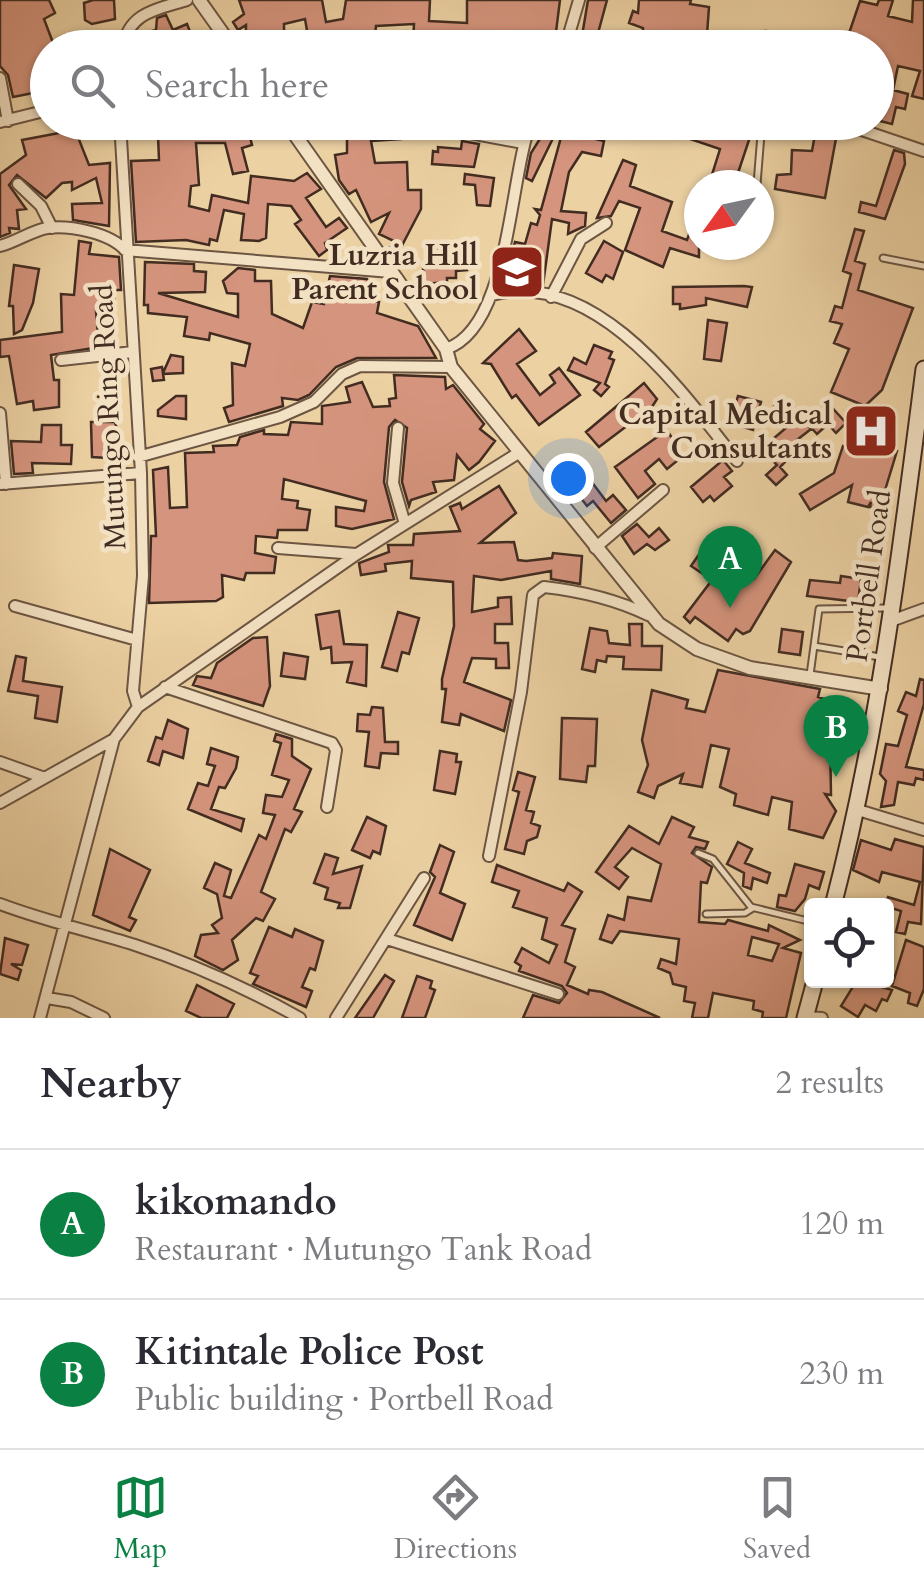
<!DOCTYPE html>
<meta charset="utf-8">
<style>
:root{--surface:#fff;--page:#f2f2f3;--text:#2b2b33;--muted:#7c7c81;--line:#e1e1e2;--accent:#0b8043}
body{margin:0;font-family:Cardo,serif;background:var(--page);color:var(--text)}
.controls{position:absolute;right:30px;bottom:30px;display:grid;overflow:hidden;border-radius:10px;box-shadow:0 2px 8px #0004}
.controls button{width:90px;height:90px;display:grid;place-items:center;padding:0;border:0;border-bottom:2px solid var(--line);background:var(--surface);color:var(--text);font:50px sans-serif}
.compass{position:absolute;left:684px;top:170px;width:90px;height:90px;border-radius:50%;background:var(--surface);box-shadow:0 2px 8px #0004;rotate:237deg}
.you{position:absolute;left:568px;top:478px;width:35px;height:35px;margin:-25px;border:8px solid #fff;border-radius:50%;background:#1a73e8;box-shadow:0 0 0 15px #1a73e833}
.badge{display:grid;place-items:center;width:65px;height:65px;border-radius:50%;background:var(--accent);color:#fff;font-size:32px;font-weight:700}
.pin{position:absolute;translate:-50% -82px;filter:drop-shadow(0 2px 5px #0008)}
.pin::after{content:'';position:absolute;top:52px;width:35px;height:30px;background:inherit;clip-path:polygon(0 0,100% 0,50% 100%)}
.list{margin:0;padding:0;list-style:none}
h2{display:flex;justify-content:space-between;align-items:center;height:130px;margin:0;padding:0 40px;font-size:42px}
h2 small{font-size:32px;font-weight:400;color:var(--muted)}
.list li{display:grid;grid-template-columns:65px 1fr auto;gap:30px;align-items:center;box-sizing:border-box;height:150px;padding:0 40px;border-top:2px solid var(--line)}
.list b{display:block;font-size:38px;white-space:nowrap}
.list p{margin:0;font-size:32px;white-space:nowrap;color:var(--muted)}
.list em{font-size:32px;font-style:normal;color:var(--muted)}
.icon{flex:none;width:55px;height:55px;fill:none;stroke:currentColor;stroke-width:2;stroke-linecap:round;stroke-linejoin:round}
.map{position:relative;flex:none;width:924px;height:1018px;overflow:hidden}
.search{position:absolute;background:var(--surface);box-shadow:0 2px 8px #0004;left:30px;right:30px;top:30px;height:110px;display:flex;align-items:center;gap:25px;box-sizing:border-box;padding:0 35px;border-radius:55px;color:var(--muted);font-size:38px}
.sheet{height:430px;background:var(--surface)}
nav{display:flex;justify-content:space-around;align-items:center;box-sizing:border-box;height:140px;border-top:2px solid var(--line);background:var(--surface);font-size:28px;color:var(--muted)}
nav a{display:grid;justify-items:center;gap:5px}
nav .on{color:var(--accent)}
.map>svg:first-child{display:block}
</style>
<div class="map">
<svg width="924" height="1018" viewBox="0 0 924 1018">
<rect width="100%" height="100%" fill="#ecd1a3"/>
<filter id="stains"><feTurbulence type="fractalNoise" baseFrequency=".002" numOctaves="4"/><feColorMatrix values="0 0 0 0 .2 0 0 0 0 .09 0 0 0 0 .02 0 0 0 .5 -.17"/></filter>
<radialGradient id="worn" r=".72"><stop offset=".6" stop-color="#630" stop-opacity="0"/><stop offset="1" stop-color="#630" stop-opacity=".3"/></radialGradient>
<path fill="#d5947d" stroke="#422c21" stroke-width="2.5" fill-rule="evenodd" d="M 0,0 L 49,0 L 55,13 L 44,19 L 55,48 L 48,48 L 48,84 L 42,86 L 43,91 L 13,97 L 8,75 L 0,66 Z
M 93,0 L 114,0 L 115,19 L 92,24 L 85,20 L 84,3 Z
M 239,0 L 322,0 L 326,22 L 343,19 L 346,0 L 430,0 L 429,21 L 467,23 L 467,0 L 560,0 L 554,48 L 472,40 L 459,41 L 459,45 L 413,44 L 414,24 L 376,26 L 374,44 L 330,42 L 333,48 L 310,48 L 305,19 L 284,24 L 284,40 L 261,47 L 258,39 L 246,39 L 246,25 L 238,30 L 233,22 L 244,14 Z
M 588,0 L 607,0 L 594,48 L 580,48 Z
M 639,0 L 691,0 L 690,4 L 709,7 L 706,48 L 657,43 L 656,48 L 642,48 L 643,28 L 629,23 L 633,11 L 638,13 Z
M 879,0 L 893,0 L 888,16 L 912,22 L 913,0 L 924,0 L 924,99 L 912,96 L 920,71 L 898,66 L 893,90 L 908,94 L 905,109 L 896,107 L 892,124 L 876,120 L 876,48 L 844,48 L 860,1 L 877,5 Z
M 166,15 L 173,30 L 187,24 L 194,42 L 180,48 L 162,48 L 160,42 L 139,48 L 137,35 L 156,30 L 157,18 Z
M 766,31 L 780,33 L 810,48 L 752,48 L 751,32 Z
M 57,122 L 72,122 L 89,165 L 110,163 L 109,226 L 73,220 L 72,204 L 102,203 L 96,178 L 72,190 L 72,182 L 62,183 L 46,198 L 17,175 L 9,185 L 26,209 L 17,210 L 19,229 L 9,228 L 10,233 L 0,237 L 0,174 L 26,155 L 22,140 L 59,133 Z
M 129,122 L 246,122 L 252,145 L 242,148 L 248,171 L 233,174 L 225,143 L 196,143 L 199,185 L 191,186 L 189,206 L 209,211 L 212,195 L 248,203 L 251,176 L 294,181 L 307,173 L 321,189 L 306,198 L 326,227 L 339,218 L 347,228 L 325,243 L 327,250 L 319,256 L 295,224 L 301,220 L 291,206 L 268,204 L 266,238 L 259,241 L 241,240 L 244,214 L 224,210 L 217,241 L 210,239 L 209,245 L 186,240 L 136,242 L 131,161 L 159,160 L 158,136 L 155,132 L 129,131 Z
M 540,122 L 583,122 L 579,135 L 604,141 L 601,156 L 582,152 L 569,172 L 561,211 L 586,213 L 585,226 L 568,234 L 569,223 L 552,219 L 543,285 L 512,280 L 518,255 L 512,254 L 515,242 L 525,244 L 531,223 L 537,225 L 540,215 L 535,209 L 541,210 L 563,130 L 558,128 L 532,181 L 526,178 L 531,153 L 543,134 L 538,131 Z
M 701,122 L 727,131 L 730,122 L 755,122 L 735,182 L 711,178 L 720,149 L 646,124 Z
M 365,124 L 402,129 L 401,139 L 371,141 L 375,163 L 407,162 L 408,190 L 421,190 L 421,209 L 396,257 L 388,249 L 396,242 L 379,234 L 389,213 L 371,222 L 356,190 L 349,194 L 339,180 L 335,155 L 347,153 L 347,128 Z
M 816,129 L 837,133 L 825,198 L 775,189 L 777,175 L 791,174 L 792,150 L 812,151 Z
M 462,141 L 479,144 L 474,167 L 432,164 L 433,151 L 438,152 L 438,147 L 461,149 Z
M 894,150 L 904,153 L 905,164 L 885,219 L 859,212 L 861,202 L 876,206 Z
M 623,160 L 636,165 L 630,186 L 672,202 L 662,231 L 687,240 L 699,207 L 699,257 L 670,248 L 663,267 L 625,250 L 640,208 L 619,201 L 611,216 L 597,218 Z
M 465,174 L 494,178 L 490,206 L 477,205 L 475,185 L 464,184 Z
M 855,229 L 864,231 L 855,261 L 865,264 L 858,290 L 913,308 L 882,390 L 865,406 L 831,392 L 849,349 L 834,343 L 842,324 L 830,321 L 835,306 L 842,308 L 851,274 L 843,271 Z
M 79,241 L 91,243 L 89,254 L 119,257 L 121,290 L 114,290 L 115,310 L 96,311 L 99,347 L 51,355 L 54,380 L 59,380 L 59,407 L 34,410 L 33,401 L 17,404 L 9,356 L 0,357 L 0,340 L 62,332 L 61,294 L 74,295 Z
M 604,241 L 623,252 L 613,279 L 606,275 L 602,282 L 586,273 Z
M 465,243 L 467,270 L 456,271 L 456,278 L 447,278 L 447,282 L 424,284 L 423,268 L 438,268 L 436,245 Z
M 145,262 L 194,264 L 194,271 L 206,272 L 205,292 L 158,293 L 238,317 L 238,294 L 227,293 L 223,281 L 238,268 L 255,270 L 255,281 L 271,281 L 272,314 L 303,328 L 312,302 L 324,304 L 330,276 L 367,279 L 373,288 L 355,299 L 379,302 L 377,313 L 418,326 L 436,358 L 357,358 L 336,367 L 309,395 L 298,400 L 282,398 L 283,406 L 229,422 L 224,408 L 233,405 L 232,363 L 245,366 L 250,344 L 210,333 L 209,340 L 184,336 L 187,317 L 148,313 L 148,305 L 144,305 Z
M 14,265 L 39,269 L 33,303 L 22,330 L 14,334 L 13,306 L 9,306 Z
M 673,287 L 744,286 L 752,287 L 747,307 L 706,298 L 706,305 L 680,309 L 680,304 L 673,304 Z
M 708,320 L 727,323 L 721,361 L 704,359 Z
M 519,329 L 536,351 L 517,364 L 540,395 L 555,383 L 550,375 L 559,368 L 580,395 L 539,425 L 516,395 L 512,398 L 491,364 L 483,363 Z
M 594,345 L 612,352 L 609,358 L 614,360 L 605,384 L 609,387 L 601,396 L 594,390 L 600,383 L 568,370 L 574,358 L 586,364 Z
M 171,355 L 183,357 L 183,373 L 163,374 L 164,380 L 153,381 L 151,369 L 162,367 L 163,373 Z
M 394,375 L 445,377 L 446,389 L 453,385 L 484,424 L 480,429 L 495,441 L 479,462 L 469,470 L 457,455 L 454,480 L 433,482 L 436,492 L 411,500 L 409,506 L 402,482 L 407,428 L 395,420 L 389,427 L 384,482 L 394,519 L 352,529 L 336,526 L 336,507 L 364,511 L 366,501 L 284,479 L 282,499 L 298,501 L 297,508 L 310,510 L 307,530 L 278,530 L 277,538 L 256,536 L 255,553 L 276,557 L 274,573 L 246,573 L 244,580 L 222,575 L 223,597 L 216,601 L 149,603 L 151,536 L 156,536 L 153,470 L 168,467 L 170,508 L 187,507 L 185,453 L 214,452 L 213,446 L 237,445 L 240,437 L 264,430 L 264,434 L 288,435 L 291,422 L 322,424 L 322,406 L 350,402 L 346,387 L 362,382 L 373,407 L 390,406 L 389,399 L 396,398 Z
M 644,383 L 657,399 L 652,407 L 599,447 L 586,432 Z
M 176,396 L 186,396 L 186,419 L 158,416 L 158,410 Z
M 738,396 L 761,402 L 753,430 L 730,423 Z
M 782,399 L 811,429 L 784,450 L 790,457 L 780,467 L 787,475 L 776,485 L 766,475 L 777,465 L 769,457 L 780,447 L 773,439 L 786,428 L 768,412 Z
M 827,402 L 846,423 L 836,433 L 828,424 L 817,434 L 807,423 Z
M 868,417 L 889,422 L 883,448 L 897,451 L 882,500 L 890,502 L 887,512 L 870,507 L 871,502 L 868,507 L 848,502 L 852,485 L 810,510 L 800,494 L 834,473 L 843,446 L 860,452 Z
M 91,422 L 115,422 L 124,459 L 92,457 Z
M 42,425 L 61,425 L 61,445 L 72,445 L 71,464 L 32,463 L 33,473 L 14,474 L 11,441 L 41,442 Z
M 667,430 L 683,456 L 667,469 L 659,459 L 645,471 L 655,484 L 638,498 L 615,467 Z
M 723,460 L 732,471 L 724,477 L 732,486 L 714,501 L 710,496 L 703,502 L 691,487 Z
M 591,481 L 606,501 L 613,495 L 626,510 L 611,523 L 593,501 L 587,506 L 577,493 Z
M 499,486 L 516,513 L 480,543 L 514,542 L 518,560 L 526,561 L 552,558 L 553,553 L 582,556 L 580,584 L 551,579 L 551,571 L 501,580 L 474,576 L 472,612 L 498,607 L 498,598 L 511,597 L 512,624 L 495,624 L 495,643 L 508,643 L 509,668 L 496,668 L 496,659 L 472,658 L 464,682 L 511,700 L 504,731 L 461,714 L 459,725 L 442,722 L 446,689 L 442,689 L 442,679 L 454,626 L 453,582 L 411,578 L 412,561 L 385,564 L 386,571 L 361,575 L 359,563 L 389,552 L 388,545 L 413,545 L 414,534 L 460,531 L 450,507 L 460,503 L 462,509 Z
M 637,524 L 649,537 L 659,528 L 669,540 L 655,550 L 647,544 L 634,554 L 622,536 Z
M 707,543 L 754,579 L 775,550 L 791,562 L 750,631 L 743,634 L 736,629 L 728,641 L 695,617 L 690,623 L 684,617 L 712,580 L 691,566 Z
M 841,576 L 861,579 L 858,602 L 807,596 L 810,580 L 840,583 Z
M 339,611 L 344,644 L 367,645 L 366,686 L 347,682 L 352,662 L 332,663 L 331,647 L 321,649 L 316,615 Z
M 398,612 L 419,618 L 409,654 L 402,652 L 397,671 L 382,667 Z
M 629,624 L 642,624 L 642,646 L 662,646 L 661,670 L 623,669 L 624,657 L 607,656 L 606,662 L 597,660 L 595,672 L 582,669 L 590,628 L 607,631 L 609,643 L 630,645 Z
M 782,629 L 803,632 L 800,655 L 779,652 Z
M 267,637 L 270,686 L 263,706 L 193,685 L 197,676 L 211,678 L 217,663 L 253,638 Z
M 284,653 L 308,657 L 305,679 L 281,676 Z
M 16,656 L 26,658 L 23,681 L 62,687 L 57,722 L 35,718 L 38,696 L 8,691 Z
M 718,670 L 820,689 L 818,697 L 842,705 L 834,737 L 830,736 L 831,795 L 825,794 L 836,811 L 823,838 L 789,829 L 792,802 L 772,797 L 768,815 L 734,805 L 736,794 L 720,787 L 729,749 L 711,745 L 702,787 L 680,783 L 683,774 L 658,786 L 654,798 L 638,792 L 648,765 L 642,740 L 652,690 L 688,700 L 686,708 L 705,712 Z
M 920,679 L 924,680 L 924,704 L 906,767 L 924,770 L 924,780 L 916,778 L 914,785 L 898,782 L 894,805 L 881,807 L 886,781 L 880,774 L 886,744 L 898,746 L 907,715 L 898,711 L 906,692 L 916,696 Z
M 372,707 L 383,708 L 385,742 L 398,742 L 398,754 L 381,753 L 379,768 L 365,766 L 369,732 L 357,731 L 358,714 L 370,715 Z
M 562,718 L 597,719 L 595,766 L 588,766 L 586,782 L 560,779 Z
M 168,720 L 188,729 L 183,758 L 163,751 L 159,765 L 148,761 L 156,737 L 162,739 Z
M 276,734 L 292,739 L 292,756 L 311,769 L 294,809 L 302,812 L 291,832 L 285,829 L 261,892 L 275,899 L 263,921 L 256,918 L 232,940 L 238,960 L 223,970 L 195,956 L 201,935 L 218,933 L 212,925 L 222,918 L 217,894 L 204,888 L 215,863 L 231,870 L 224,896 L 231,898 L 259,835 L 266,839 L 275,815 L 263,813 L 266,795 L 282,797 L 289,780 L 272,775 L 281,743 L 274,741 Z
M 211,748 L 238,757 L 236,768 L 225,788 L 219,787 L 211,809 L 244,819 L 241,831 L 188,809 L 198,783 L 208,786 L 215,766 L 207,764 Z
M 440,751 L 457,754 L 456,762 L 461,762 L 455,794 L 434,790 Z
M 518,772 L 535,777 L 526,810 L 534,812 L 531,823 L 540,826 L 537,837 L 527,841 L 524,854 L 505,849 L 519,792 L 513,790 Z
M 367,817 L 386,826 L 380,854 L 373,851 L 370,858 L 352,850 Z
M 672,817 L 694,827 L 689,837 L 708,842 L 705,849 L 696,847 L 692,853 L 712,867 L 707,883 L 701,882 L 699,922 L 725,924 L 728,920 L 768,931 L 769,925 L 800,940 L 783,948 L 801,953 L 786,1018 L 762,1018 L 763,1012 L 753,1009 L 754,1001 L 713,993 L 708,1018 L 692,1018 L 695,1003 L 684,1001 L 686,987 L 673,984 L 670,973 L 658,968 L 661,959 L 676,964 L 679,939 L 620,931 L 612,943 L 600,939 L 608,915 L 624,920 L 628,897 L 651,901 L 661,864 L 632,848 L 615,867 L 628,877 L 619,889 L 596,872 L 629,826 L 659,844 ZM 752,937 L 779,944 L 772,961 L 748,955 Z
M 895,839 L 924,847 L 921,924 L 908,922 L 905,934 L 896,932 L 901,911 L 885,906 L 888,897 L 914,905 L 920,882 L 882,872 L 879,882 L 853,870 L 861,840 L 891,850 Z
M 738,842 L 752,849 L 745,863 L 770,873 L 767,883 L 753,878 L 751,889 L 743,886 L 744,873 L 727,864 Z
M 440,845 L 454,852 L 440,893 L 465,904 L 452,940 L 414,925 L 435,877 L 430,872 Z
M 110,849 L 150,870 L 129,917 L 136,920 L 130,931 L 93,915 Z
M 325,854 L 338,858 L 333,874 L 362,866 L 350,908 L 338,908 L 340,903 L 325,899 L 328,888 L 314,883 Z
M 795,864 L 824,872 L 819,889 L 809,885 L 805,899 L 795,911 L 777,907 L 779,895 L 786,896 Z
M 497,865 L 564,891 L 568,883 L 582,892 L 562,925 L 575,929 L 565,962 L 575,967 L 567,985 L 588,994 L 589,990 L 602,992 L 660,1018 L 523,1018 L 533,995 L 559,1003 L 567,993 L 562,986 L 519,971 L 521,966 L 515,962 L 522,948 L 549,963 L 557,945 L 542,939 L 547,918 L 513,907 L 519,891 L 492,882 Z
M 269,927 L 292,937 L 295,929 L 323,941 L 315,970 L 310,968 L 302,987 L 312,991 L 306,1007 L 253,984 L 258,976 L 250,973 Z
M 5,938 L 28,945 L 22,965 L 11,964 L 21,970 L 18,980 L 0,974 Z
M 906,940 L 924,947 L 924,989 L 917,1006 L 908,1003 L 910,993 L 892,986 Z
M 385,975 L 394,981 L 373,1018 L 355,1018 Z
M 417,976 L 432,981 L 430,988 L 435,990 L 425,1018 L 402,1018 Z
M 857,980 L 892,990 L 887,1001 L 882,999 L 876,1011 L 865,1005 L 858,1017 L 841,1006 Z
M 197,985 L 234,1004 L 227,1018 L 201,1018 L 186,1011 Z"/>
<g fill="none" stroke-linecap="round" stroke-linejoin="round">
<g stroke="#6c5542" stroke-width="9">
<path id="service" d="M 70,45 L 124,39
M 757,184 L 762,122
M 883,258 L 924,266
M 814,646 L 880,657
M 861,651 L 864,611
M 810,675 L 819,609 L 886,608
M 698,853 L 713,859 L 751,907 L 812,922
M 706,914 L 745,913 L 753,908"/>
</g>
<g stroke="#6c5542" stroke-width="14">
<path id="minor" d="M 123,48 C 128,12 158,9 187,0
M 565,48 L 579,0
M 0,78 L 8,121
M 0,122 L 48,110
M 120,122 L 141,473 L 143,576 L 133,691 L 138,707
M 411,122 L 523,143
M 824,122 L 847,125 L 924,151
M 18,184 L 41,206 L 52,228
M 0,246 C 16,242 31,231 47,228 C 70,225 110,233 125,250 L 391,272
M 492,295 C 595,268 681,390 737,461
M 551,297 L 581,239 L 606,223
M 446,349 C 510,328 509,178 531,122
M 61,360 L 133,352
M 0,413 L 6,484
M 398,428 L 393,483 L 405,524
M 138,457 L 280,417 L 314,402 L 342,374 L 360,366 L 451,367
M 0,484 L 141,473
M 278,548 L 356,554
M 595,548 L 663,490
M 15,606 L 137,640
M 891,621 L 924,609
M 165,687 L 332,743 L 336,750 L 327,807
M 0,762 L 42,777
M 0,803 L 114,739
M 858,810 L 924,830
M 489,856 L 521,692 L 533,595 L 544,587 C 580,591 615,599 648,615
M 0,904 C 45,921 90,931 135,945 C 193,964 248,989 300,1018
M 387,939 L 558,994
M 47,998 L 71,1002 L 104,1018
M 805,1017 L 822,1018
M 40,1018 L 114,739 L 138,707 L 357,554 L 520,452
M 336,1018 L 424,878"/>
</g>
<g stroke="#6c5542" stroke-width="16">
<path id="tertiary" d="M 199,0 L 233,48
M 286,122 L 446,349 L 451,367 L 659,624 L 697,649 L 750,668 L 881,689"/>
</g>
<g stroke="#422c21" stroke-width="19">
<path id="secondary" d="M 833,906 C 879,729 901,549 924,369
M 805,1018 L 815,981"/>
</g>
<use href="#service" stroke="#f3e1c3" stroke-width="5"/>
<use href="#minor" stroke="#f3e1c3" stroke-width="10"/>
<use href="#tertiary" stroke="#f3e1c3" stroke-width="12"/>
<use href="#secondary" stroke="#f3e1c3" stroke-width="15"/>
</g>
<defs>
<g id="school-square" transform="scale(2.875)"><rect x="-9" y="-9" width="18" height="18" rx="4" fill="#8f2418" stroke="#f3e1c3"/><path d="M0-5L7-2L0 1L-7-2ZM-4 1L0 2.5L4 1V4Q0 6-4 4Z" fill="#fff"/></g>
<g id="hospital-square" transform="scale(2.875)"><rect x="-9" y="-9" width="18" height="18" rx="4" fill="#8f2418" stroke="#f3e1c3"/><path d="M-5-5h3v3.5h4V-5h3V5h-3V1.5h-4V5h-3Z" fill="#fff"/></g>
</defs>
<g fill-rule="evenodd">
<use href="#school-square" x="517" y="272"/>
<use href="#hospital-square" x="871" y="431"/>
</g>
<g text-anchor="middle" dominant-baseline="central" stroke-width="9" stroke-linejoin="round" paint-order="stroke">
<g font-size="30" font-weight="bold" fill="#422c21" stroke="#f3e1c3" text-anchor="end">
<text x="478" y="255">Luzria Hill<tspan x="478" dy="34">Parent School</tspan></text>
<text x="832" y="414">Capital Medical<tspan x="832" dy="34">Consultants</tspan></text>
</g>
<g font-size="30" fill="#422c21" stroke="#f3e1c3">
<text transform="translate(109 417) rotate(-93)">Mutungo Ring Road</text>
<text transform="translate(869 576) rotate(-82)">Portbell Road</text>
</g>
</g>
<rect width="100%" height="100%" filter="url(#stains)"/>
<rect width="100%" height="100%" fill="url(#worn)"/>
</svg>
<div class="controls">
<button><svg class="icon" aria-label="locate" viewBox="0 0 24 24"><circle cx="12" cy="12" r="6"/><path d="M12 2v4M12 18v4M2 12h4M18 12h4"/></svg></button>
</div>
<svg class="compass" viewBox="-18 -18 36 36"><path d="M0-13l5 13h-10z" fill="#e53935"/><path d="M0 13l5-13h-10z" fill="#7c7c81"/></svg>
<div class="you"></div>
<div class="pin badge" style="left:730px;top:608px">A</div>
<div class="pin badge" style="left:836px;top:777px">B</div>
<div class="search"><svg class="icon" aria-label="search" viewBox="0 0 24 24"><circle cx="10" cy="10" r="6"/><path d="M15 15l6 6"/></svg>Search here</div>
</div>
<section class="sheet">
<h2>Nearby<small>2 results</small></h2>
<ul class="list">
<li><span class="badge">A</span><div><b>kikomando</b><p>Restaurant · Mutungo Tank Road</p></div><em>120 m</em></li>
<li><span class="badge">B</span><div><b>Kitintale Police Post</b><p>Public building · Portbell Road</p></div><em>230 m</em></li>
</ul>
</section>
<nav>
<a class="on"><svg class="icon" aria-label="map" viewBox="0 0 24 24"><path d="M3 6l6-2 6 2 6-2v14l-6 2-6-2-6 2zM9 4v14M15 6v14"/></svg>Map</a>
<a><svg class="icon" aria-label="directions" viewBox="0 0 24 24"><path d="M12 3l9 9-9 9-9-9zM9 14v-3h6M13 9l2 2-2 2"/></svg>Directions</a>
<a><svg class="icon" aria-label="saved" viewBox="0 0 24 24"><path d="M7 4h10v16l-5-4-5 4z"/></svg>Saved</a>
</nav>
